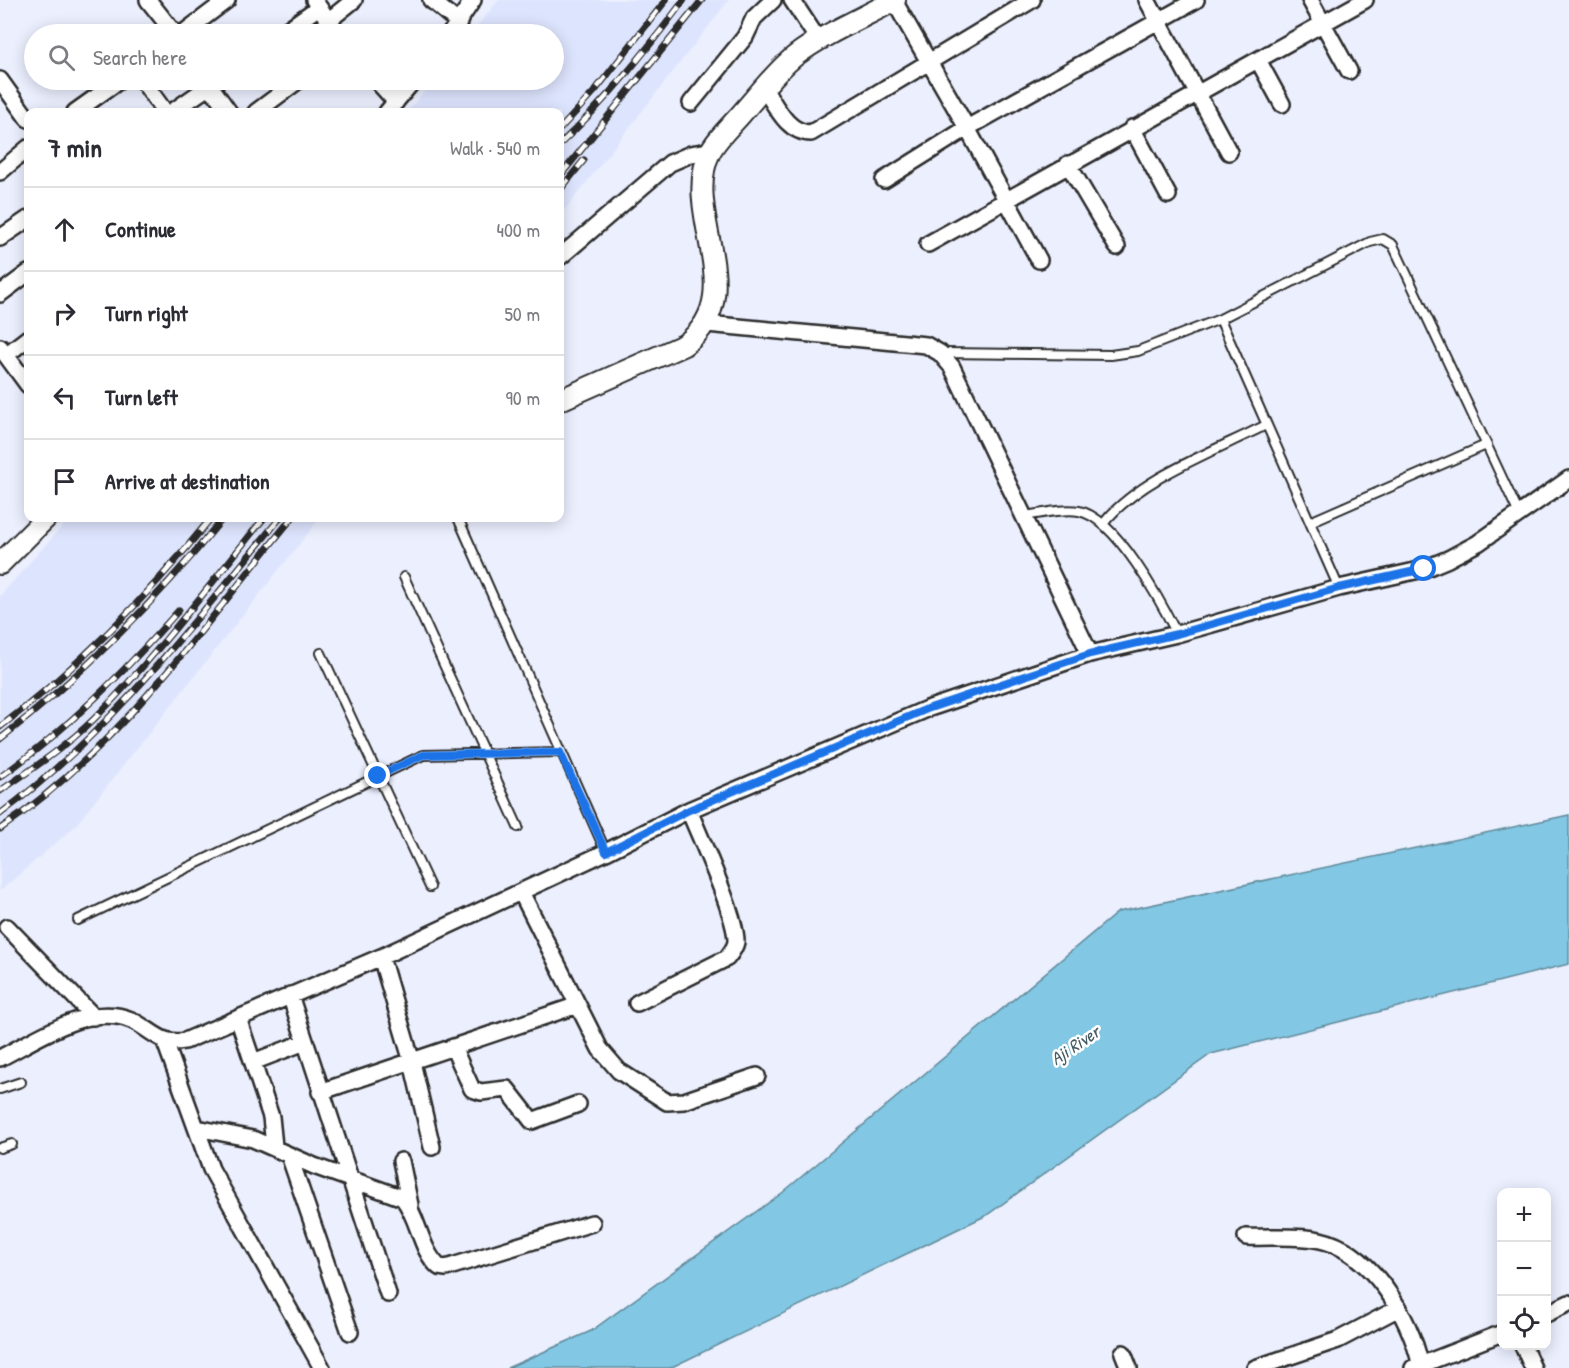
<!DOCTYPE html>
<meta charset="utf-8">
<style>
:root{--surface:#fff;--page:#f7f7f7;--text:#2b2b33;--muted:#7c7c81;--line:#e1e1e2}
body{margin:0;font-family:"Patrick Hand",sans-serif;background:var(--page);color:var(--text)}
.controls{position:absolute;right:18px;bottom:18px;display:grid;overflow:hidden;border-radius:12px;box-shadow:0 3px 15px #0003}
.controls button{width:54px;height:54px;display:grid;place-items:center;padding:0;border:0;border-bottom:2px solid var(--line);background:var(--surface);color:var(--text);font:30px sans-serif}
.stop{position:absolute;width:18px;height:18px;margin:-14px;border:4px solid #1a73e8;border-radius:50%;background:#fff}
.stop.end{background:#1a73e8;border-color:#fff;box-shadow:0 2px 6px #0008}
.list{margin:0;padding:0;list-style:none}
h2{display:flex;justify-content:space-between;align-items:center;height:78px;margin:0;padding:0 24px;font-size:26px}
h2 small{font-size:20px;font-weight:400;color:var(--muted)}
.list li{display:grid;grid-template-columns:39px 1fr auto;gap:18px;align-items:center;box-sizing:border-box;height:84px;padding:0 24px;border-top:2px solid var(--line)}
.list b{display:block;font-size:22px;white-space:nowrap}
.list em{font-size:20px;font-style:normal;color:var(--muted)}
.icon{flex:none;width:33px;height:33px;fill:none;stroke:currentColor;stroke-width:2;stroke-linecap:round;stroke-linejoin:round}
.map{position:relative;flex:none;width:1569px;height:1368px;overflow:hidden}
.search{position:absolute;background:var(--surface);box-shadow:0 3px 15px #0003;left:24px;top:24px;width:540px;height:66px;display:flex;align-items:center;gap:15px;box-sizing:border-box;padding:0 21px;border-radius:33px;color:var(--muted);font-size:22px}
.panel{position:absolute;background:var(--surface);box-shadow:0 3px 15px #0003;left:24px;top:108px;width:540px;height:414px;border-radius:12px}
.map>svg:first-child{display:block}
</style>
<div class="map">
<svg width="1569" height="1368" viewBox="0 0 1569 1368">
<rect width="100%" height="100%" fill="#ebeffe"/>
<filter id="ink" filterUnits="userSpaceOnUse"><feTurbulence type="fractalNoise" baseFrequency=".0167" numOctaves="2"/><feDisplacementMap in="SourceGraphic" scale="12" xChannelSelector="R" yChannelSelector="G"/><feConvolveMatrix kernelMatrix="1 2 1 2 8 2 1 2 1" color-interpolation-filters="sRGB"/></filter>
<g filter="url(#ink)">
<path fill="#dde4fd" d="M 499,0 L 729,0 L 560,216 L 560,112 L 407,112 L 434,80 L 554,80 L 554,34 L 471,34 Z
M 70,518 L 320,518 L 75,826 L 0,891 L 0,596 Z"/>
<path fill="#82c7e3" stroke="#5f8999" stroke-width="1.5" d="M 1569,815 L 1569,964 L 1211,1054 L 987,1215 L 670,1368 L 507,1368 L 591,1331 L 782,1193 L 1118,912 Z"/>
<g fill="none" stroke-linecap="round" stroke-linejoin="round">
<g stroke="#2b2b2b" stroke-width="12">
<path id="service" d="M 1220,319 L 1339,588
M 942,353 L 1111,355 L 1138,351 L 1220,319 L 1370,242 L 1383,239 L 1393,245 L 1519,514
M 1024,516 C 1041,514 1062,508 1079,511 C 1116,518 1161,602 1177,634
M 458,518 L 606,852
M 1310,522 L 1486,445
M 1103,524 C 1139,478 1215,451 1266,425
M 404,577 L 518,827
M 321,653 L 430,887
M 78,920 L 423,755 L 560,752
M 0,1089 L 21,1082
M 0,1148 L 12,1144"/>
</g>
<g stroke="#2b2b2b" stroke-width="20">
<path id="minor" d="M 148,0 L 175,34
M 314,0 L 338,34
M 431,0 L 459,23
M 792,0 L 819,41
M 1147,0 L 1229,152
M 1310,0 L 1349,71
M 328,21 L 354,0
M 182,34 L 227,0
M 281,34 L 319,7
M 450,34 L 473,0
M 1258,60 L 1282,104
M 0,80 L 28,119
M 142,80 L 165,112
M 206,80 L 229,112
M 376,80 L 396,102
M 764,88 C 776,106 787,133 811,133 L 1032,0
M 691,103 L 745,37 L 754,18 L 773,0
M 75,112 L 120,80
M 172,112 L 218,80
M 256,112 L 299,80
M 387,112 L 414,80
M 1132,128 L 1168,195
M 1068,164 L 1117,247
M 0,172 L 28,148
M 884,180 L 967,128 L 894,1
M 0,238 L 28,219
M 928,244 L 1365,0
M 560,257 L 670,163 L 691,154 L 710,151
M 1039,260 L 967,128 L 1196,0
M 0,294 L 28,273
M 707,324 L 926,345 L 940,353 L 952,367 L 1090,654
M 0,347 L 28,385
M 6,355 L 28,338
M 521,892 L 600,1049 L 619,1071 L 667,1102 L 684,1101 L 757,1076
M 7,927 L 94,1017
M 381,957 L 412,1062 L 432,1147
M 290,995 L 388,1294
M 637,1003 L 727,958 C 731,953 735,948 736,942 C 737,917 700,838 689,810
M 238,1018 L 271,1117 L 274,1146
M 165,1042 L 211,1169 L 322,1368
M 453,1047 L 472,1089 L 481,1092 L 507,1089 L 532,1121 L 578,1104
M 0,1058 C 36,1040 88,1002 131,1020 C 151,1029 161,1046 185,1041 L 381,957 L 606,852 L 689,810 L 927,709 L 1090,654 L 1177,634 L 1339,588 L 1424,569 L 1448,559 L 1478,543 L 1569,479
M 253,1062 L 305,1042
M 320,1092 L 578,1005
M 197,1128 L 253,1139 L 314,1166 L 403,1198 C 419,1218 420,1250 439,1267 L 446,1268 L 592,1223
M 289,1155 L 350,1332
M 401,1161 L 410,1205
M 1246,1237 C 1270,1238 1297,1235 1320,1240 C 1371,1251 1410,1317 1420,1363
M 1546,1314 L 1569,1303
M 1523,1346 L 1533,1368
M 1123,1353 L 1129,1368
M 1255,1368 L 1338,1340 L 1399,1308
M 1413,1368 L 1502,1333"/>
</g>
<g stroke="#2b2b2b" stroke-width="24">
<path id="tertiary" d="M 560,400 L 684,345 C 753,295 680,213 710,152 C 717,138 732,125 742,113 C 759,94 775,72 795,56 C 825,33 863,18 895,0
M 0,564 L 46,518"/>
</g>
<use href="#service" stroke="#fff" stroke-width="8"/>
<use href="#minor" stroke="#fff" stroke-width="15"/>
<use href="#tertiary" stroke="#fff" stroke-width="20"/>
<g stroke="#2b2b2b" stroke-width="7">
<path id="rail" d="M 560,129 L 594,92 L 666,0
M 560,144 C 607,100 646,51 684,0
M 560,176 L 702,0
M 560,190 L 584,160
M 0,727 C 79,667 149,595 211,518
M 0,739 C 84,674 157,600 223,518
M 0,777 C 67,730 125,671 179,610
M 0,791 C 32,769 67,746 95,718 C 156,656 209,586 264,518
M 0,814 C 111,732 193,623 280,518
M 0,829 C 118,749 203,626 292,518"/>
</g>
<use href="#rail" stroke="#fff" stroke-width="4.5" stroke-dasharray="14" stroke-linecap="butt"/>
</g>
</g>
<g fill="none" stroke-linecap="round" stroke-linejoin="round" filter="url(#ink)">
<path stroke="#1a73e8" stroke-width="8" d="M 378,776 L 423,755 L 560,752 L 606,852 L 689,810 L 927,709 L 1090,654 L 1177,634 L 1339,588 L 1424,569"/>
</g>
<g text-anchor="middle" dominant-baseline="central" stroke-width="5" stroke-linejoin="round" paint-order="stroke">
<g font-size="18" font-style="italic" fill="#455a62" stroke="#fff">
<text transform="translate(1075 1045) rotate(-34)">Aji River</text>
</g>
</g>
</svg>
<div class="controls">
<button>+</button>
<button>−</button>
<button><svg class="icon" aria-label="locate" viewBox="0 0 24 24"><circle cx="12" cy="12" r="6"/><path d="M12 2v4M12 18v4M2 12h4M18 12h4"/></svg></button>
</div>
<div class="stop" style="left:1424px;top:569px"></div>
<div class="stop end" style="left:378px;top:776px"></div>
<div class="search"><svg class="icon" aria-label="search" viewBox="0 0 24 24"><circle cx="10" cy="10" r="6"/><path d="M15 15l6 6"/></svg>Search here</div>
<section class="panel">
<h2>7 min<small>Walk · 540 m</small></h2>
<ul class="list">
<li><svg class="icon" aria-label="ahead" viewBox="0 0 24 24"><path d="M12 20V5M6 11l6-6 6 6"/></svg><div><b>Continue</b></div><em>400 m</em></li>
<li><svg class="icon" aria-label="right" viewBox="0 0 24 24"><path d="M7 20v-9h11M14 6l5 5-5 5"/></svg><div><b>Turn right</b></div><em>50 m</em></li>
<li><svg class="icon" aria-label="left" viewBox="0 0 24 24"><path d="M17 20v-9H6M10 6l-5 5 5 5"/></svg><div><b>Turn left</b></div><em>90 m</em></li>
<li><svg class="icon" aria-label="arrive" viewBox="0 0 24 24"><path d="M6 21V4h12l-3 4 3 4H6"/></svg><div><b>Arrive at destination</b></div></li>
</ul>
</section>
</div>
